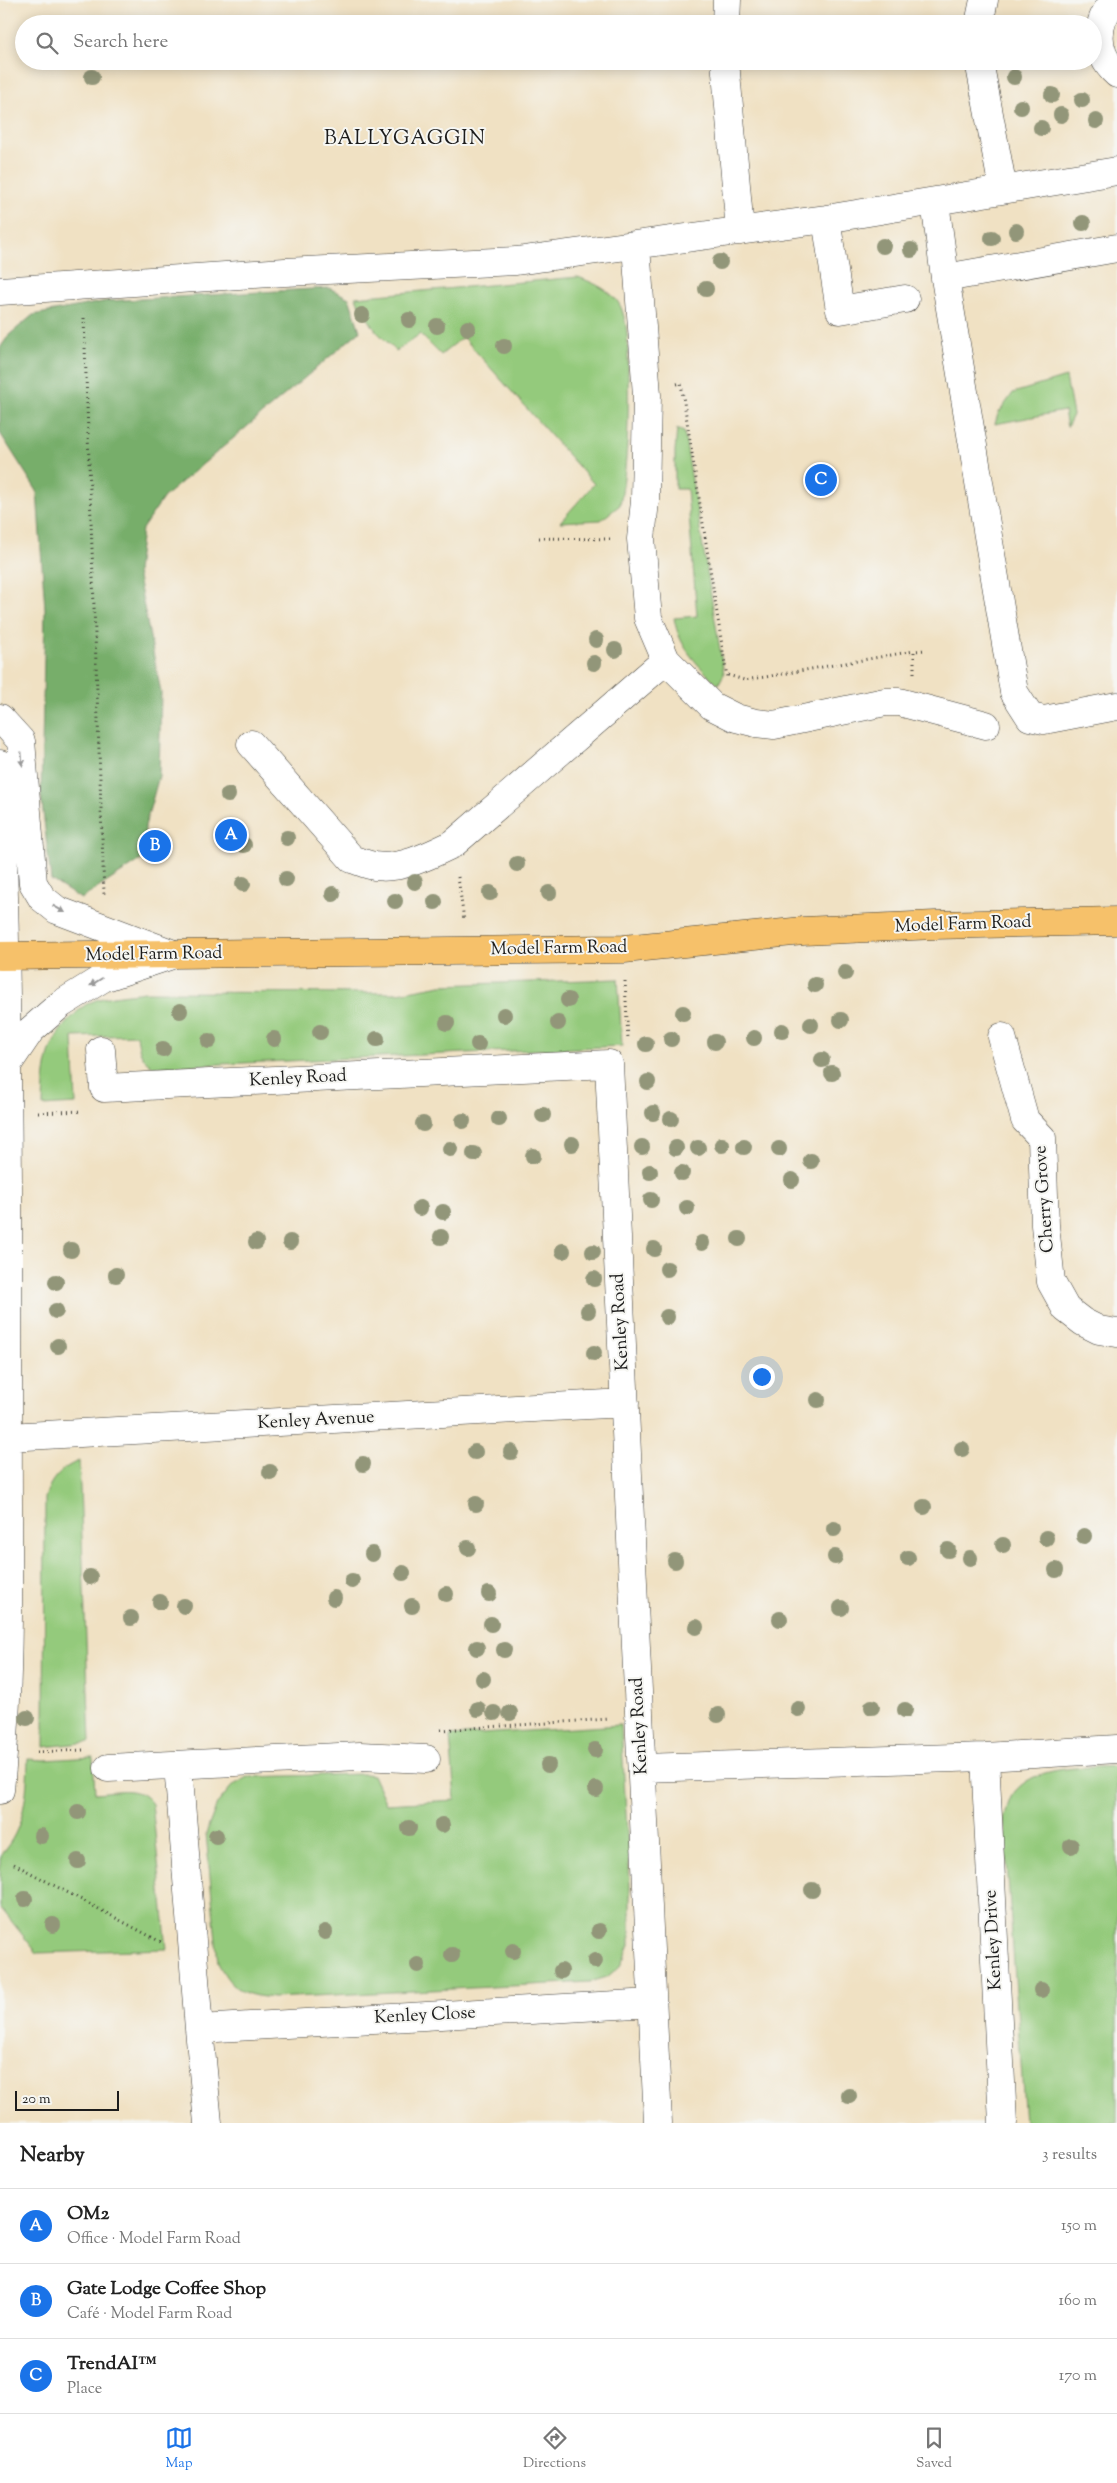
<!DOCTYPE html>
<meta charset="utf-8">
<style>
:root{--surface:#fff;--page:#f6f6f6;--text:#222;--muted:#767676;--line:#e0e0e0;--accent:#1a73e8}
body{margin:0;font-family:"Sorts Mill Goudy",serif;background:var(--page);color:var(--text)}
.scale{position:absolute;left:15px;bottom:12px;width:104px;box-sizing:border-box;padding-left:5px;border:2px solid #1c1c1c;border-top:0;font-size:14px;line-height:18px;white-space:nowrap;color:#1c1c1c;-webkit-text-stroke:4px #f6f6f2;paint-order:stroke}
.you{position:absolute;left:761px;top:1376px;width:18px;height:18px;margin:-12px;border:4px solid #fff;border-radius:50%;background:#1a73e8;box-shadow:0 0 0 8px #1a73e833}
.badge{display:grid;place-items:center;width:32px;height:32px;border-radius:50%;background:var(--accent);color:#fff;font-size:16px;font-weight:700}
.pin{position:absolute;translate:-50% -50%;border:2px solid #fff;box-shadow:0 1px 5px #0006}
.list{margin:0;padding:0;list-style:none}
h2{display:flex;justify-content:space-between;align-items:center;height:65px;margin:0;padding:0 20px;font-size:21px}
h2 small{font-size:16px;font-weight:400;color:var(--muted)}
.list li{display:grid;grid-template-columns:32px 1fr auto;gap:15px;align-items:center;box-sizing:border-box;height:75px;padding:0 20px;border-top:1px solid var(--line)}
.list b{display:block;font-size:19px;white-space:nowrap}
.list p{margin:0;font-size:16px;white-space:nowrap;color:var(--muted)}
.list em{font-size:16px;font-style:normal;color:var(--muted)}
.icon{flex:none;width:28px;height:28px;fill:none;stroke:currentColor;stroke-width:2;stroke-linecap:round;stroke-linejoin:round}
.map{position:relative;flex:none;width:1117px;height:2123px;overflow:hidden}
.search{position:absolute;background:var(--surface);box-shadow:0 2px 12px #0003;left:15px;right:15px;top:15px;height:55px;display:flex;align-items:center;gap:12px;box-sizing:border-box;padding:0 18px;border-radius:28px;color:var(--muted);font-size:19px}
.sheet{height:290px;background:var(--surface)}
nav{display:flex;justify-content:space-around;align-items:center;box-sizing:border-box;height:70px;border-top:1px solid var(--line);background:var(--surface);font-size:14px;color:var(--muted)}
nav a{display:grid;justify-items:center;gap:2px}
nav .on{color:var(--accent)}
.map>svg:first-child{display:block}
</style>
<div class="map">
<svg width="1117" height="2123" viewBox="0 0 1117 2123">
<rect width="100%" height="100%" fill="#f6f6f2"/>
<filter id="ink" filterUnits="userSpaceOnUse"><feTurbulence type="fractalNoise" baseFrequency=".02" numOctaves="2"/><feDisplacementMap in="SourceGraphic" scale="10" xChannelSelector="R" yChannelSelector="G"/><feConvolveMatrix kernelMatrix="1 2 1 2 8 2 1 2 1" color-interpolation-filters="sRGB"/></filter>
<filter id="wash" filterUnits="userSpaceOnUse"><feTurbulence type="fractalNoise" baseFrequency=".0096" numOctaves="4" result="noise"/><feDisplacementMap in="SourceGraphic" scale="20" xChannelSelector="R" yChannelSelector="G"/><feGaussianBlur stdDeviation="1.12" result="paint"/><feColorMatrix in="noise" values="0 0 0 0 0 0 0 0 0 0 0 0 0 0 0 0 0 1.4 0 .05"/><feComposite in="paint" operator="in"/></filter>
<g filter="url(#wash)">
<rect width="100%" height="100%" fill="#f0e1c3"/>
<path fill="#94ca7b" stroke="#58734c" d="M 578,277 C 594,283 616,292 622,310 C 629,330 628,351 628,371 C 629,419 628,458 620,505 L 601,520 L 560,522 L 594,484 L 463,337 L 441,355 L 420,334 L 396,351 L 376,331 L 355,297 Z
M 1066,377 L 1073,415 L 1067,427 L 1064,411 L 995,424 L 998,414 L 1013,393 Z
M 677,429 L 684,432 L 724,674 L 718,685 C 698,665 679,648 674,618 L 697,616 L 687,489 L 675,489 L 675,451 Z
M 618,979 L 622,1046 L 154,1067 C 140,1058 139,1050 137,1035 L 73,1037 L 76,1104 L 43,1106 C 44,1072 45,1045 70,1019 C 76,1013 82,1006 91,1002 C 107,995 127,995 144,992 L 398,993 L 441,985 Z
M 79,1461 L 90,1742 L 44,1747 L 45,1498 C 50,1479 61,1468 79,1461 Z
M 621,1725 L 630,1884 L 630,1945 L 620,1966 L 607,1977 L 590,1982 L 274,1998 C 242,1995 233,1991 218,1963 L 206,1833 L 217,1804 L 232,1786 L 247,1777 L 365,1774 L 373,1775 L 386,1804 L 455,1800 L 450,1736 Z
M 93,1757 L 95,1793 C 117,1792 139,1784 152,1804 L 167,1949 L 37,1953 L 0,1907 L 0,1855 C 25,1830 27,1793 28,1759 L 44,1760 Z
M 1117,1766 L 1117,2123 L 1025,2123 L 1004,1819 C 1006,1813 1008,1803 1011,1797 C 1032,1763 1083,1769 1117,1766 Z"/>
<path fill="#77ae6b" stroke="#4a6544" d="M 329,288 L 349,298 L 360,331 L 164,497 L 142,529 L 137,572 L 161,692 L 159,776 L 145,826 L 144,858 L 81,899 L 51,880 L 41,795 L 45,609 L 37,491 L 0,433 L 0,348 L 9,335 L 33,315 L 107,301 Z"/>
</g>
<g filter="url(#ink)">
<g fill="none" stroke-linecap="round" stroke-linejoin="round">
<g stroke="#3c3a35" stroke-width="29">
<path id="minor" d="M 1116,0 C 1094,21 1094,53 1117,74
M 726,24 L 727,0
M 979,24 L 984,0
M 725,61 L 740,231
M 979,61 L 1003,189
M 935,202 L 945,278 L 1014,692 L 1030,717 L 1044,720 L 1117,706
M 826,219 L 840,310 L 905,299
M 636,246 L 647,395 L 645,501 L 641,539 L 648,618 L 666,660 L 712,706 L 736,718 L 756,723 L 774,725 L 885,702 L 899,702 L 986,725
M 945,278 L 1117,248
M 0,291 L 285,272 L 516,261 L 826,219 L 1117,171
M 0,718 L 21,741 L 33,883 L 42,898 L 57,910 L 171,953
M 251,744 L 352,859 C 359,861 367,865 375,866 C 401,870 430,855 453,844 L 666,660
M 0,764 C 8,981 9,1197 8,1414 C 7,1539 12,1665 0,1790
M 1002,1037 L 1025,1120 L 1042,1138 L 1045,1225 L 1051,1282 L 1066,1309 L 1083,1322 L 1099,1330 L 1117,1333
M 101,1050 L 104,1088 L 609,1064 L 658,2123
M 7,1062 L 8,1064 L 31,1030 L 61,1004 L 103,978 L 169,956
M 8,1437 L 625,1403
M 985,1757 L 1003,2123
M 178,1765 L 199,2029
M 108,1768 L 360,1756 L 426,1759
M 642,1768 L 985,1757 L 1117,1749
M 208,2123 L 199,2029 L 652,2003"/>
</g>
<g stroke="#3c3a35" stroke-width="29">
<path id="major" d="M 0,956 L 624,949 L 803,931 L 935,925 L 1117,921"/>
</g>
<path stroke="#3c3a35" stroke-width="3" stroke-dasharray="1 4" stroke-linecap="butt" d="M 84,318 L 104,894
M 677,384 L 681,383 L 727,677
M 539,538 L 610,539
M 914,673 L 914,651 L 926,650
M 728,675 L 744,680 L 765,677 L 914,651
M 458,877 L 464,920
M 625,981 L 628,1039
M 38,1113 L 82,1111
M 441,1730 L 609,1719
M 37,1752 L 83,1750
M 14,1864 L 161,1942"/>
<use href="#minor" stroke="#fff" stroke-width="28"/>
<use href="#major" stroke="#f6c16b" stroke-width="28"/>
</g>
<g fill="#929679">
<circle cx="92" cy="77" r="8"/>
<circle cx="1014" cy="77" r="8"/>
<circle cx="1052" cy="95" r="8"/>
<circle cx="1082" cy="100" r="8"/>
<circle cx="1021" cy="107" r="8"/>
<circle cx="1061" cy="115" r="8"/>
<circle cx="1096" cy="121" r="8"/>
<circle cx="1041" cy="128" r="8"/>
<circle cx="1083" cy="223" r="8"/>
<circle cx="1016" cy="231" r="8"/>
<circle cx="992" cy="238" r="8"/>
<circle cx="883" cy="246" r="8"/>
<circle cx="911" cy="250" r="8"/>
<circle cx="720" cy="262" r="8"/>
<circle cx="706" cy="289" r="8"/>
<circle cx="362" cy="315" r="8"/>
<circle cx="409" cy="320" r="8"/>
<circle cx="437" cy="326" r="8"/>
<circle cx="468" cy="328" r="8"/>
<circle cx="504" cy="346" r="8"/>
<circle cx="596" cy="640" r="8"/>
<circle cx="615" cy="650" r="8"/>
<circle cx="594" cy="663" r="8"/>
<circle cx="228" cy="795" r="8"/>
<circle cx="287" cy="838" r="8"/>
<circle cx="244" cy="845" r="8"/>
<circle cx="517" cy="864" r="8"/>
<circle cx="286" cy="879" r="8"/>
<circle cx="415" cy="882" r="8"/>
<circle cx="243" cy="884" r="8"/>
<circle cx="490" cy="893" r="8"/>
<circle cx="549" cy="893" r="8"/>
<circle cx="333" cy="894" r="8"/>
<circle cx="395" cy="901" r="8"/>
<circle cx="435" cy="902" r="8"/>
<circle cx="845" cy="973" r="8"/>
<circle cx="815" cy="985" r="8"/>
<circle cx="568" cy="1000" r="8"/>
<circle cx="180" cy="1011" r="8"/>
<circle cx="683" cy="1013" r="8"/>
<circle cx="504" cy="1015" r="8"/>
<circle cx="841" cy="1020" r="8"/>
<circle cx="447" cy="1023" r="8"/>
<circle cx="558" cy="1023" r="8"/>
<circle cx="811" cy="1025" r="8"/>
<circle cx="782" cy="1031" r="8"/>
<circle cx="320" cy="1032" r="8"/>
<circle cx="754" cy="1038" r="8"/>
<circle cx="274" cy="1039" r="8"/>
<circle cx="377" cy="1039" r="8"/>
<circle cx="671" cy="1039" r="8"/>
<circle cx="209" cy="1041" r="8"/>
<circle cx="715" cy="1042" r="8"/>
<circle cx="478" cy="1044" r="8"/>
<circle cx="646" cy="1044" r="8"/>
<circle cx="163" cy="1049" r="8"/>
<circle cx="822" cy="1060" r="8"/>
<circle cx="832" cy="1073" r="8"/>
<circle cx="648" cy="1082" r="8"/>
<circle cx="653" cy="1113" r="8"/>
<circle cx="543" cy="1115" r="8"/>
<circle cx="499" cy="1119" r="8"/>
<circle cx="671" cy="1119" r="8"/>
<circle cx="463" cy="1121" r="8"/>
<circle cx="423" cy="1124" r="8"/>
<circle cx="572" cy="1144" r="8"/>
<circle cx="722" cy="1145" r="8"/>
<circle cx="642" cy="1147" r="8"/>
<circle cx="744" cy="1147" r="8"/>
<circle cx="676" cy="1148" r="8"/>
<circle cx="698" cy="1148" r="8"/>
<circle cx="450" cy="1149" r="8"/>
<circle cx="779" cy="1149" r="8"/>
<circle cx="474" cy="1154" r="8"/>
<circle cx="533" cy="1156" r="8"/>
<circle cx="811" cy="1161" r="8"/>
<circle cx="650" cy="1172" r="8"/>
<circle cx="682" cy="1173" r="8"/>
<circle cx="792" cy="1180" r="8"/>
<circle cx="651" cy="1200" r="8"/>
<circle cx="420" cy="1208" r="8"/>
<circle cx="687" cy="1208" r="8"/>
<circle cx="443" cy="1212" r="8"/>
<circle cx="441" cy="1237" r="8"/>
<circle cx="739" cy="1239" r="8"/>
<circle cx="256" cy="1242" r="8"/>
<circle cx="290" cy="1242" r="8"/>
<circle cx="702" cy="1243" r="8"/>
<circle cx="654" cy="1249" r="8"/>
<circle cx="71" cy="1250" r="8"/>
<circle cx="563" cy="1251" r="8"/>
<circle cx="593" cy="1252" r="8"/>
<circle cx="667" cy="1269" r="8"/>
<circle cx="116" cy="1275" r="8"/>
<circle cx="594" cy="1279" r="8"/>
<circle cx="56" cy="1282" r="8"/>
<circle cx="56" cy="1311" r="8"/>
<circle cx="588" cy="1311" r="8"/>
<circle cx="667" cy="1317" r="8"/>
<circle cx="58" cy="1346" r="8"/>
<circle cx="594" cy="1353" r="8"/>
<circle cx="818" cy="1400" r="8"/>
<circle cx="962" cy="1449" r="8"/>
<circle cx="475" cy="1452" r="8"/>
<circle cx="511" cy="1452" r="8"/>
<circle cx="363" cy="1464" r="8"/>
<circle cx="270" cy="1472" r="8"/>
<circle cx="476" cy="1504" r="8"/>
<circle cx="924" cy="1507" r="8"/>
<circle cx="834" cy="1529" r="8"/>
<circle cx="1084" cy="1536" r="8"/>
<circle cx="1046" cy="1538" r="8"/>
<circle cx="1003" cy="1545" r="8"/>
<circle cx="468" cy="1548" r="8"/>
<circle cx="948" cy="1550" r="8"/>
<circle cx="372" cy="1554" r="8"/>
<circle cx="835" cy="1557" r="8"/>
<circle cx="908" cy="1558" r="8"/>
<circle cx="970" cy="1558" r="8"/>
<circle cx="675" cy="1561" r="8"/>
<circle cx="1056" cy="1570" r="8"/>
<circle cx="403" cy="1573" r="8"/>
<circle cx="90" cy="1577" r="8"/>
<circle cx="352" cy="1581" r="8"/>
<circle cx="446" cy="1594" r="8"/>
<circle cx="489" cy="1594" r="8"/>
<circle cx="334" cy="1598" r="8"/>
<circle cx="160" cy="1602" r="8"/>
<circle cx="184" cy="1606" r="8"/>
<circle cx="412" cy="1606" r="8"/>
<circle cx="841" cy="1608" r="8"/>
<circle cx="131" cy="1618" r="8"/>
<circle cx="780" cy="1619" r="8"/>
<circle cx="491" cy="1624" r="8"/>
<circle cx="696" cy="1627" r="8"/>
<circle cx="477" cy="1648" r="8"/>
<circle cx="504" cy="1650" r="8"/>
<circle cx="483" cy="1679" r="8"/>
<circle cx="872" cy="1707" r="8"/>
<circle cx="478" cy="1709" r="8"/>
<circle cx="798" cy="1709" r="8"/>
<circle cx="905" cy="1710" r="8"/>
<circle cx="494" cy="1713" r="8"/>
<circle cx="510" cy="1713" r="8"/>
<circle cx="718" cy="1715" r="8"/>
<circle cx="27" cy="1718" r="8"/>
<circle cx="595" cy="1750" r="8"/>
<circle cx="548" cy="1765" r="8"/>
<circle cx="596" cy="1789" r="8"/>
<circle cx="78" cy="1812" r="8"/>
<circle cx="442" cy="1825" r="8"/>
<circle cx="409" cy="1828" r="8"/>
<circle cx="41" cy="1836" r="8"/>
<circle cx="216" cy="1836" r="8"/>
<circle cx="1071" cy="1846" r="8"/>
<circle cx="78" cy="1861" r="8"/>
<circle cx="812" cy="1890" r="8"/>
<circle cx="25" cy="1899" r="8"/>
<circle cx="53" cy="1925" r="8"/>
<circle cx="599" cy="1931" r="8"/>
<circle cx="325" cy="1932" r="8"/>
<circle cx="513" cy="1951" r="8"/>
<circle cx="452" cy="1955" r="8"/>
<circle cx="595" cy="1961" r="8"/>
<circle cx="418" cy="1965" r="8"/>
<circle cx="561" cy="1971" r="8"/>
<circle cx="1041" cy="1990" r="8"/>
<circle cx="849" cy="2096" r="8"/>
</g>
<defs><path id="oneway-solid" d="M-6-.8H1V-3.2L6.5 0L1 3.2V.8H-6Z" transform="scale(1.25)"/></defs>
<g fill="#999">
<use href="#oneway-solid" transform="translate(22 759) rotate(85)"/>
<use href="#oneway-solid" transform="translate(59 909) rotate(29)"/>
<use href="#oneway-solid" transform="translate(96 982) rotate(148)"/>
</g>
</g>
<g text-anchor="middle" dominant-baseline="central" stroke-width="4" stroke-linejoin="round" paint-order="stroke">
<g font-size="18" fill="#1c1c1c" stroke="#f6f6f2">
<text transform="translate(963 925) rotate(-2)">Model Farm Road</text>
<text transform="translate(559 949) rotate(-1)">Model Farm Road</text>
<text transform="translate(154 955) rotate(-1)">Model Farm Road</text>
<text transform="translate(298 1079) rotate(-3)">Kenley Road</text>
<text transform="translate(1045 1199) rotate(-94)">Cherry Grove</text>
<text transform="translate(621 1322) rotate(-93)">Kenley Road</text>
<text transform="translate(316 1421) rotate(-3)">Kenley Avenue</text>
<text transform="translate(640 1726) rotate(-93)">Kenley Road</text>
<text transform="translate(994 1940) rotate(-93)">Kenley Drive</text>
<text transform="translate(425 2016) rotate(-3)">Kenley Close</text>
</g>
<g font-size="20" letter-spacing="1" fill="#1c1c1c" stroke="#f6f6f2">
<text x="405" y="139">BALLYGAGGIN</text>
</g>
</g>
</svg>
<div class="scale">20 m</div>
<div class="you"></div>
<div class="pin badge" style="left:231px;top:835px">A</div>
<div class="pin badge" style="left:155px;top:846px">B</div>
<div class="pin badge" style="left:821px;top:480px">C</div>
<div class="search"><svg class="icon" aria-label="search" viewBox="0 0 24 24"><circle cx="10" cy="10" r="6"/><path d="M15 15l6 6"/></svg>Search here</div>
</div>
<section class="sheet">
<h2>Nearby<small>3 results</small></h2>
<ul class="list">
<li><span class="badge">A</span><div><b>OM2</b><p>Office · Model Farm Road</p></div><em>150 m</em></li>
<li><span class="badge">B</span><div><b>Gate Lodge Coffee Shop</b><p>Café · Model Farm Road</p></div><em>160 m</em></li>
<li><span class="badge">C</span><div><b>TrendAI™</b><p>Place</p></div><em>170 m</em></li>
</ul>
</section>
<nav>
<a class="on"><svg class="icon" aria-label="map" viewBox="0 0 24 24"><path d="M3 6l6-2 6 2 6-2v14l-6 2-6-2-6 2zM9 4v14M15 6v14"/></svg>Map</a>
<a><svg class="icon" aria-label="directions" viewBox="0 0 24 24"><path d="M12 3l9 9-9 9-9-9zM9 14v-3h6M13 9l2 2-2 2"/></svg>Directions</a>
<a><svg class="icon" aria-label="saved" viewBox="0 0 24 24"><path d="M7 4h10v16l-5-4-5 4z"/></svg>Saved</a>
</nav>
